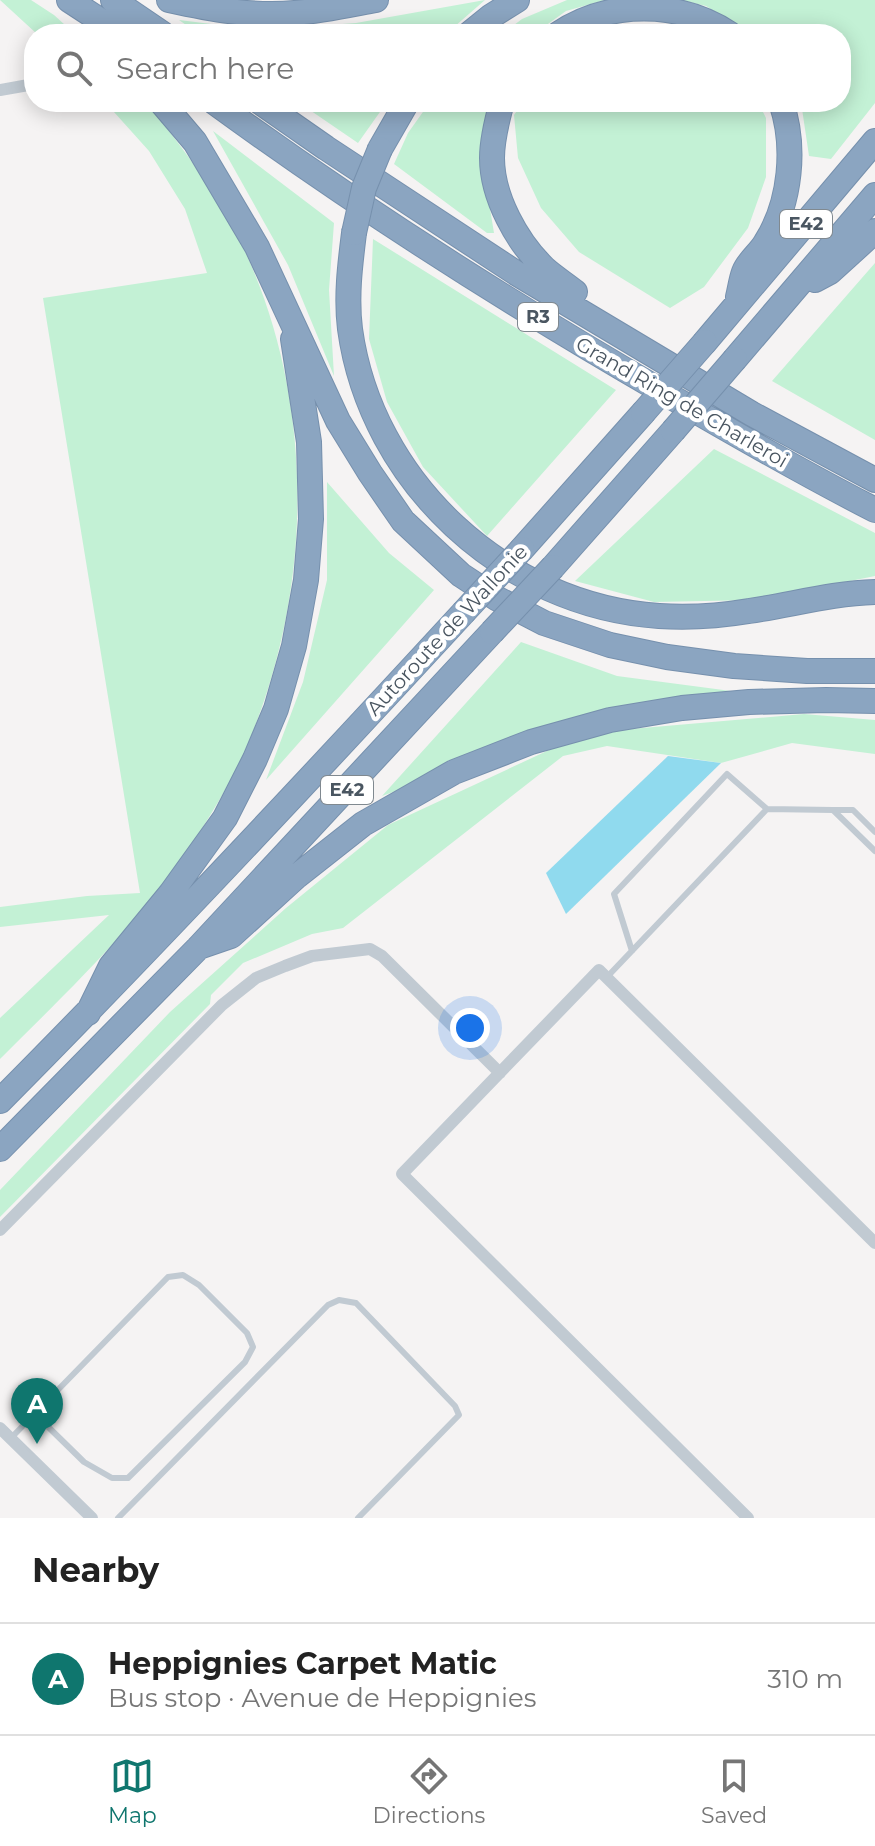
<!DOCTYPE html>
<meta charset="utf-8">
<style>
:root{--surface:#fff;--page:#f6f6f6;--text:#222;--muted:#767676;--line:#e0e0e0;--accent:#0f766e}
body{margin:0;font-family:Montserrat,sans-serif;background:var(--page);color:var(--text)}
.you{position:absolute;left:470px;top:1028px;width:28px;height:28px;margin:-20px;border:6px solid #fff;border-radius:50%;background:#1a73e8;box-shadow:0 0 0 12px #1a73e833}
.badge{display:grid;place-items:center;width:52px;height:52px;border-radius:50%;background:var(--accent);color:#fff;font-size:26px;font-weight:700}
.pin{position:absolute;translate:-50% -66px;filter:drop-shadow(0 2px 4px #0008)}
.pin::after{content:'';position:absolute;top:42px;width:28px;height:24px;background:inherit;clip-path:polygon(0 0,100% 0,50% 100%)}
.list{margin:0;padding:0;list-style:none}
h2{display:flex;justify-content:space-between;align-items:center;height:104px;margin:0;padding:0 32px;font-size:34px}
h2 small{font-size:26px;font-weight:400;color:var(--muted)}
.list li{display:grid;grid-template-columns:52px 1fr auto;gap:24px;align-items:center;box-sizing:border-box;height:112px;padding:0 32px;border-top:2px solid var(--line)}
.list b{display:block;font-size:30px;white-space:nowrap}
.list p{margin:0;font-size:26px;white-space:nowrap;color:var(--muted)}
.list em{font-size:26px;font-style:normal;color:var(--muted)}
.icon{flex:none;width:44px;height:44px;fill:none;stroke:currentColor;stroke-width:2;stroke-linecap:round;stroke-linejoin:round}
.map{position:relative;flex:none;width:875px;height:1518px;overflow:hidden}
.search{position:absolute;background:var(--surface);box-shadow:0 4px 20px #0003;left:24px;right:24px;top:24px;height:88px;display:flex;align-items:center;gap:20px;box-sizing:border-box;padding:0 28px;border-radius:32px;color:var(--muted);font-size:30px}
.sheet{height:216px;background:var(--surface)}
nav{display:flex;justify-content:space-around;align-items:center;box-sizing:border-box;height:112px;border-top:2px solid var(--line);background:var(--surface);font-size:22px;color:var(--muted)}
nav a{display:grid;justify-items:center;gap:4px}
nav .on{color:var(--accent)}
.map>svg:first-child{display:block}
</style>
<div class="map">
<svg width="875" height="1518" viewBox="0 0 875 1518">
<rect width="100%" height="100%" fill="#f5f3f3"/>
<path fill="#c3f1d5" d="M 0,0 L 31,0 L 54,15 L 75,34 L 37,34 Z
M 485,0 L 446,34 L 199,34 L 179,20 L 260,30 L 356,23 Z
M 567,0 L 605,0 L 566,11 L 534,34 L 502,34 L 522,19 Z
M 681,0 L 875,0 L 875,103 L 831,159 L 809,156 L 801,102 L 841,102 L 841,34 L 751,34 L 706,6 Z
M 105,102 L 146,102 C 185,150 223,201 248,258 C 317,414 312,598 244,753 C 233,778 217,804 203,827 C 149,915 72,987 0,1059 L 0,1018 L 109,915 L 0,927 L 0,907 L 87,896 L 140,893 L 43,298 L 207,273 L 185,209 L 149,151 Z
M 298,102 L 387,102 L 358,143 Z
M 430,102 L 490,102 L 487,111 L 484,172 L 494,233 L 487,233 L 394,164 L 408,133 Z
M 523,102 L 758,102 L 766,118 L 766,177 L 748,228 L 704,287 L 670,308 L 579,252 L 541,208 L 518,158 L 514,115 Z
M 213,131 L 334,223 L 329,290 L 334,376 L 288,265 Z
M 373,239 L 616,390 L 487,536 L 423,467 L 387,402 L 369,339 Z
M 875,263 L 875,440 L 772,381 Z
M 714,449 L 875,533 L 875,576 L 756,600 L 654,602 L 575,581 Z
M 327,482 L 389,553 L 434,590 L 266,780 L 303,682 L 327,580 Z
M 521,642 L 617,676 L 731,691 L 630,707 L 382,796 Z
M 804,714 L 875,720 L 875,754 L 792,743 L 721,763 L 607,746 L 563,756 L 343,928 L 312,934 L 243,963 L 211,995 L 210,1004 L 0,1217 L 0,1190 L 170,1012 L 286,908 L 388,825 L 564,743 L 619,730 Z"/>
<path fill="#90daee" d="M 668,756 L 721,763 L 566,914 L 546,873 Z"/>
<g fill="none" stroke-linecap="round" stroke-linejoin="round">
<g stroke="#7690ad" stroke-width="26">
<path id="motorway" d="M 69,0 L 121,34
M 113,0 L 163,34
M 169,0 C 210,9 252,17 295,13 C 322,11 349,5 376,0
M 469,34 L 490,17 L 517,0
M 558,34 C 609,0 679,0 730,34
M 161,102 L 195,142 L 257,247 L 338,421 L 370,473 L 403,521 L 461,575 L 496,598 L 544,623 L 610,645 L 667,657 L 734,666 L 807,671 L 875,671
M 214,102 C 358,207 509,303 663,392 C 733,433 803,473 875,510
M 260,102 L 326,148 L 516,273 L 752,414 L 875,480
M 502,102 C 497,120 492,139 492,158 C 492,197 517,242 545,269 C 554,277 565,284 575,292
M 380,149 L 407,102
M 354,233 C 350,265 346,297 350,329 C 371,482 505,606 659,616 C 689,618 719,616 749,611 C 791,605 832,593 875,592
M 815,280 L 830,272 L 875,231
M 738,297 C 740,289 741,280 744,272 C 748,261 760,253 766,242 C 791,202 796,146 781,102
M 705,342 L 875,141
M 735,359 L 875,195
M 522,549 L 643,413
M 553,567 L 673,431
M 199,947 L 231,936 L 297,876 L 363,824 L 454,772 L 531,742 L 610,720 L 682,708 L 749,702 L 826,700 L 875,701
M 88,1013 L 111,966 L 171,893 L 225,818 L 255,759 L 276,709 L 294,646 L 306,580 L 311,519 L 309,442 L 293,339
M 0,1101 C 158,942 311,778 463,613
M 0,1149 L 199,947 L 492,632"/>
</g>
<path stroke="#c1cad2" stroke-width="6" d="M 833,810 L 853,810 L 875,832
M 632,951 L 614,894 L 727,774 L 767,809
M 608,976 L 767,809 L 833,810 L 875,851
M 11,1438 L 168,1277 L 183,1275 L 199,1285 L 247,1333 L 253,1347 L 245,1362 L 128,1478 L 112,1478 L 84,1462 L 34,1413
M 118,1518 L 328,1305 L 339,1300 L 356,1303 L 455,1406 L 459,1415 L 358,1518"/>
<path stroke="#c1cad2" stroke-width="12" d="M 0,90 L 34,84
M 0,1230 L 222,1005 L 256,978 L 285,966 L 312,956 L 370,949 L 382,956 L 500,1073
M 0,1428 L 92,1518
M 748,1518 L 402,1174 L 599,970 L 875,1243"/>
<use href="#motorway" stroke="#8ba5c1" stroke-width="24"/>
<g stroke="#7690ad" stroke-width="26" stroke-linecap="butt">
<path id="motorway-bridge" d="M 354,233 L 364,188 L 380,149
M 643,413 L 705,342
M 673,431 L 735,359
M 463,613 L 522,549
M 492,632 L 553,567"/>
</g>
<use href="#motorway-bridge" stroke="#8ba5c1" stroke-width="24"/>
</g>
<g text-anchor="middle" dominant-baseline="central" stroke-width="8" stroke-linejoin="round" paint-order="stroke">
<g fill="#fff" stroke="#808990" stroke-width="2">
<rect x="780" y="210" width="52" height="28" rx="6"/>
<rect x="518" y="303" width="40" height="28" rx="6"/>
<rect x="321" y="776" width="52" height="28" rx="6"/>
</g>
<g font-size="18" font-weight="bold" fill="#4a5661">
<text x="806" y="224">E42</text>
<text x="538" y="317">R3</text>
<text x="347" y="790">E42</text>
</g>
<g font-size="20" fill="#4a5661" stroke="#fff">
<text transform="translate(682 402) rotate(30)">Grand Ring de Charleroi</text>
<text transform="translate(447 630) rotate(-47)">Autoroute de Wallonie</text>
</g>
</g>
</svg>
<div class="you"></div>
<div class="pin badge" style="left:37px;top:1444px">A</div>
<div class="search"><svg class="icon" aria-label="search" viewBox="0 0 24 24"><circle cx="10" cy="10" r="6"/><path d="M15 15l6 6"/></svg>Search here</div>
</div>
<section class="sheet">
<h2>Nearby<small></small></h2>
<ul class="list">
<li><span class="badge">A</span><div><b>Heppignies Carpet Matic</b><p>Bus stop · Avenue de Heppignies</p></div><em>310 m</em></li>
</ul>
</section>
<nav>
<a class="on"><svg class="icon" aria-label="map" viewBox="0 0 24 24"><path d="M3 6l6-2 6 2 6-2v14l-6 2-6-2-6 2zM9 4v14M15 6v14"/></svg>Map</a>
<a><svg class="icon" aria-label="directions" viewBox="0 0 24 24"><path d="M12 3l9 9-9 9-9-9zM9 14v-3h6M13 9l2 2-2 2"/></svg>Directions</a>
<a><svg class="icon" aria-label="saved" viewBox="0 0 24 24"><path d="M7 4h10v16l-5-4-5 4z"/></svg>Saved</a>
</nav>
